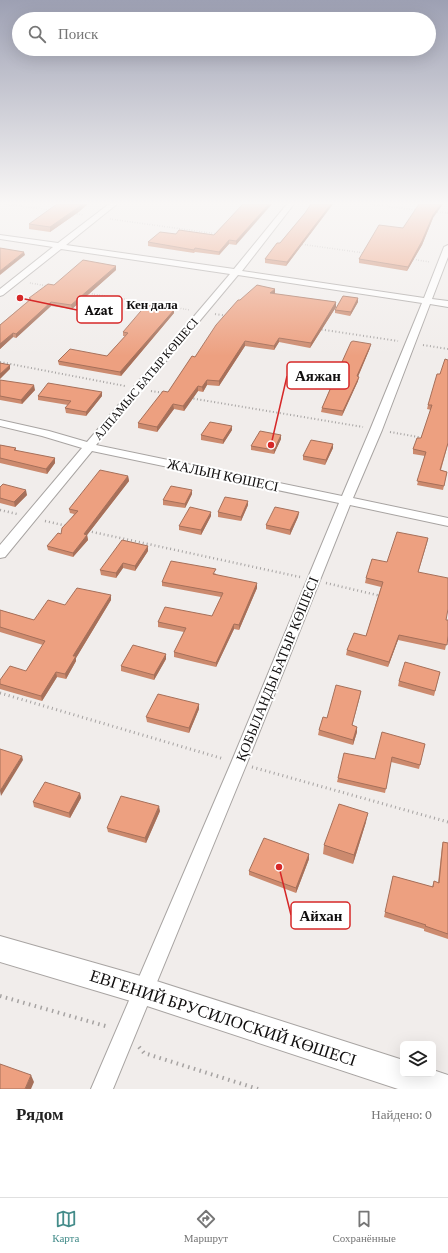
<!DOCTYPE html>
<html lang="ru">
<meta charset="utf-8">
<style>
:root{--surface:#fff;--page:#f2f2f2;--text:#222;--muted:#767676;--line:#e0e0e0;--accent:#448c8a}
body{margin:0;font-family:"Crimson Pro",serif;background:var(--page);color:var(--text)}
.controls{position:absolute;right:12px;bottom:12px;display:grid;overflow:hidden;border-radius:6px;box-shadow:0 4px 16px #0002}
.controls button{width:36px;height:36px;display:grid;place-items:center;padding:0;border:0;border-bottom:1px solid var(--line);background:var(--surface);color:var(--text);font:20px sans-serif}
.list{margin:0;padding:0;list-style:none}
h2{display:flex;justify-content:space-between;align-items:center;height:52px;margin:0;padding:0 16px;font-size:17px}
h2 small{font-size:13px;font-weight:400;color:var(--muted)}
.icon{flex:none;width:22px;height:22px;fill:none;stroke:currentColor;stroke-width:2;stroke-linecap:round;stroke-linejoin:round}
.map{position:relative;flex:none;width:448px;height:1089px;overflow:hidden}
.search{position:absolute;background:var(--surface);box-shadow:0 4px 16px #0002;left:12px;right:12px;top:12px;height:44px;display:flex;align-items:center;gap:10px;box-sizing:border-box;padding:0 14px;border-radius:22px;color:var(--muted);font-size:15px}
.sheet{height:108px;background:var(--surface)}
nav{display:flex;justify-content:space-around;align-items:center;box-sizing:border-box;height:56px;border-top:1px solid var(--line);background:var(--surface);font-size:11px;color:var(--muted)}
nav a{display:grid;justify-items:center;gap:2px}
nav .on{color:var(--accent)}
.map>svg:first-child{display:block}
</style>
<div class="map">
<svg width="448" height="1089" viewBox="0 0 448 1089">
<rect width="100%" height="100%" fill="#f1edeb"/>
<g fill="none" stroke-linecap="round" stroke-linejoin="round">
<g stroke="#a8a4a2" stroke-width="2">
<path id="minor" d="M 109,204 L 117,204 L 66,245 L 234,269 L 287,204 L 294,204 L 242,271 L 424,298 L 444,247 L 448,245 L 448,257 L 432,299 L 448,301 L 448,307 L 430,304 L 382,430 L 353,498 L 448,518 L 448,526 L 350,505 L 247,763 L 113,1089 L 91,1089 L 231,763 L 339,503 L 92,451 L 5,557 L 0,558 L 0,545 L 82,448 L 42,436 L 0,426 L 0,420 L 49,431 L 87,442 L 230,274 L 61,249 L 3,295 L 0,296 L 0,289 L 53,247 L 0,239 L 0,235 L 58,243 ZM 238,275 L 422,303 L 370,430 L 342,496 L 96,445 Z"/>
</g>
<g stroke="#a8a4a2" stroke-width="2">
<path id="secondary" d="M 0,936 L 144,977 L 403,1060 L 403,1074 L 433,1074 L 433,1070 L 448,1075 L 448,1089 L 398,1089 L 144,1005 L 0,962 Z"/>
</g>
<path stroke="#a6a3a2" stroke-width="1.5" stroke-dasharray="0.5 2" stroke-linecap="butt" d="M 4,204 L 51,210
M 367,204 L 418,210
M 435,212 L 448,213
M 72,213 L 83,215
M 110,219 L 218,234
M 300,244 L 364,253
M 411,259 L 430,262
M 30,283 L 48,286
M 87,293 L 190,310"/>
<path stroke="#a6a3a2" stroke-width="2" stroke-dasharray="1 2.5" stroke-linecap="butt" d="M 215,314 L 228,316
M 318,329 L 398,341
M 423,345 L 448,349
M 0,362 L 125,386
M 151,391 L 164,393
M 190,398 L 363,427
M 390,432 L 424,438"/>
<path stroke="#a6a3a2" stroke-width="2.5" stroke-dasharray="1 3" stroke-linecap="butt" d="M 0,510 L 17,514
M 45,521 L 67,526
M 88,531 L 300,577
M 326,583 L 381,596"/>
<path stroke="#a6a3a2" stroke-width="3" stroke-dasharray="1 3.5" stroke-linecap="butt" d="M 0,693 L 224,759
M 252,767 L 448,822"/>
<path stroke="#a6a3a2" stroke-width="4" stroke-dasharray="1.5 4.5" stroke-linecap="butt" d="M 0,996 L 109,1027
M 139,1047 L 144,1053 L 258,1089"/>
<use href="#minor" fill="#fff" fill-rule="evenodd"/>
<use href="#secondary" fill="#fff" fill-rule="evenodd"/>
</g>
<path fill="#cc8a6e" d="M 243,204 L 236,245 L 229,244 L 219,255 L 195,252 L 194,253 L 148,246 L 148,242 L 176,234 L 214,235 Z
M 311,204 L 333,204 L 286,266 L 265,263 L 265,259 L 280,243 L 305,213 Z
M 80,211 L 50,232 L 29,229 L 29,224 Z
M 433,218 L 422,245 L 407,271 L 359,263 L 359,259 L 403,228 Z
M 116,270 L 72,309 L 51,306 L 16,338 L 13,337 L 0,349 L 0,325 L 29,300 L 29,298 L 54,285 Z
M 274,294 L 336,302 L 336,307 L 310,348 L 279,342 L 274,350 L 245,346 L 219,386 L 207,385 L 203,392 L 198,391 L 184,411 L 174,409 L 157,432 L 138,428 L 138,423 L 168,392 L 240,300 Z
M 358,298 L 358,302 L 350,316 L 335,313 L 335,310 Z
M 174,310 L 174,313 L 121,376 L 59,365 L 58,361 L 107,356 L 125,336 L 123,336 L 123,332 Z
M 370,348 L 358,377 L 358,381 L 342,416 L 321,412 L 322,408 L 330,389 L 324,388 L 325,384 L 337,373 Z
M 448,360 L 448,444 L 441,470 L 447,472 L 443,490 L 417,485 L 425,456 L 413,454 L 413,449 L 421,438 L 431,410 L 427,409 L 428,405 L 440,374 Z
M 0,380 L 35,390 L 22,404 L 0,400 Z
M 102,392 L 102,396 L 86,416 L 66,413 L 65,408 L 68,405 L 38,400 L 38,396 Z
M 232,430 L 223,444 L 201,440 L 201,435 Z
M 281,435 L 281,439 L 274,454 L 251,450 L 251,446 Z
M 333,444 L 333,448 L 325,465 L 303,460 L 303,456 Z
M 0,445 L 16,448 L 16,451 L 55,458 L 55,463 L 47,474 L 0,463 Z
M 128,476 L 129,481 L 87,535 L 88,540 L 73,557 L 48,550 L 47,546 L 61,534 L 74,514 L 70,513 L 69,509 Z
M 0,487 L 27,495 L 15,507 L 0,503 Z
M 192,494 L 185,508 L 163,505 L 163,500 Z
M 248,505 L 241,521 L 218,517 L 218,512 Z
M 299,512 L 298,517 L 290,535 L 266,529 L 266,525 Z
M 211,516 L 201,535 L 179,530 L 179,526 Z
M 428,538 L 418,572 L 446,620 L 448,636 L 445,650 L 398,640 L 388,667 L 346,655 L 347,650 L 366,636 L 381,587 L 365,583 L 366,578 L 387,562 Z
M 148,551 L 135,571 L 123,568 L 116,578 L 101,575 L 100,570 Z
M 216,573 L 215,574 L 257,588 L 239,630 L 234,629 L 216,667 L 174,657 L 174,652 L 184,632 L 158,627 L 158,622 L 212,616 L 221,597 L 162,586 L 162,582 Z
M 111,595 L 111,600 L 76,658 L 76,661 L 66,679 L 57,677 L 42,701 L 0,689 L 0,680 L 26,671 L 43,645 L 0,632 L 0,610 L 34,620 L 65,605 Z
M 166,659 L 154,680 L 121,671 L 121,666 Z
M 440,672 L 434,696 L 398,686 L 399,681 Z
M 361,691 L 352,725 L 357,727 L 357,732 L 353,745 L 318,735 L 319,730 L 327,718 Z
M 199,704 L 199,709 L 189,733 L 147,722 L 146,717 Z
M 425,744 L 419,769 L 391,762 L 385,793 L 337,782 L 338,778 L 375,759 Z
M 80,793 L 81,798 L 70,818 L 34,807 L 33,802 Z
M 160,811 L 146,843 L 108,832 L 107,828 Z
M 366,822 L 353,864 L 323,854 L 324,845 Z
M 443,842 L 448,843 L 448,939 L 424,931 L 424,929 L 384,917 L 393,876 L 432,887 L 434,881 L 438,883 L 442,846 Z
M 309,859 L 296,893 L 249,875 L 249,871 Z"/>
<path fill="#a6705a" d="M 83,204 L 88,204 L 80,211 L 50,232 L 50,227 Z
M 269,204 L 272,204 L 236,245 L 236,241 Z
M 331,204 L 333,204 L 286,266 L 287,262 Z
M 441,204 L 443,204 L 433,218 L 422,245 L 407,271 L 408,267 L 433,215 Z
M 229,240 L 229,244 L 219,255 L 219,252 Z
M 24,252 L 25,255 L 0,275 L 0,271 Z
M 116,266 L 116,270 L 72,309 L 71,305 Z
M 275,289 L 275,294 L 270,293 Z
M 358,298 L 358,302 L 350,316 L 351,312 Z
M 51,302 L 51,306 L 16,338 L 16,334 Z
M 336,302 L 336,307 L 310,348 L 311,343 Z
M 174,310 L 174,313 L 121,376 L 120,372 Z
M 13,333 L 13,337 L 0,349 L 0,344 Z
M 279,338 L 279,342 L 274,350 L 274,346 Z
M 245,341 L 245,346 L 219,386 L 219,381 Z
M 371,344 L 370,348 L 356,381 L 357,376 Z
M 10,365 L 10,369 L 0,379 L 0,374 Z
M 359,377 L 358,381 L 342,416 L 343,411 Z
M 207,380 L 207,385 L 203,392 L 202,387 Z
M 34,385 L 35,390 L 22,404 L 21,400 Z
M 198,386 L 198,391 L 184,411 L 183,406 Z
M 102,392 L 102,396 L 86,416 L 86,412 Z
M 173,404 L 174,409 L 157,432 L 157,427 Z
M 232,426 L 232,430 L 223,444 L 223,440 Z
M 281,435 L 281,439 L 274,454 L 274,450 Z
M 333,444 L 333,448 L 325,465 L 326,460 Z
M 55,458 L 55,463 L 47,474 L 46,469 Z
M 128,476 L 129,481 L 84,539 L 84,534 Z
M 26,490 L 27,495 L 15,507 L 14,502 Z
M 192,490 L 192,494 L 185,508 L 185,504 Z
M 248,501 L 248,505 L 241,521 L 241,517 Z
M 211,512 L 211,516 L 201,535 L 201,530 Z
M 299,512 L 298,517 L 290,535 L 290,530 Z
M 87,535 L 88,540 L 73,557 L 73,553 Z
M 428,538 L 427,543 L 417,576 L 418,572 Z
M 148,546 L 148,551 L 135,571 L 135,566 Z
M 123,563 L 123,568 L 116,578 L 116,573 Z
M 257,583 L 257,588 L 239,630 L 239,625 Z
M 111,595 L 111,600 L 76,658 L 76,661 L 66,679 L 65,674 L 73,656 Z
M 234,624 L 234,629 L 216,667 L 216,663 Z
M 399,635 L 398,640 L 388,667 L 389,662 Z
M 166,654 L 166,659 L 154,680 L 154,675 Z
M 56,672 L 57,677 L 42,701 L 41,696 Z
M 361,691 L 360,696 L 351,730 L 352,725 Z
M 199,704 L 199,709 L 189,733 L 189,728 Z
M 357,727 L 357,732 L 353,745 L 353,740 Z
M 22,756 L 23,760 L 1,796 L 0,791 Z
M 80,793 L 81,798 L 70,818 L 69,813 Z
M 159,806 L 160,811 L 146,843 L 145,838 Z
M 368,813 L 366,822 L 353,864 L 354,855 Z
M 309,854 L 309,859 L 296,893 L 296,888 Z
M 31,1075 L 34,1082 L 31,1089 L 25,1089 Z"/>
<path fill="#eda080" stroke="#a6705a" d="M 57,204 L 83,204 L 50,227 L 29,224 Z
M 243,204 L 269,204 L 236,241 L 229,240 L 219,252 L 195,248 L 194,250 L 148,242 L 160,232 L 176,234 L 179,230 L 214,235 Z
M 311,204 L 331,204 L 287,262 L 265,259 L 277,243 L 280,243 L 305,213 Z
M 419,204 L 441,204 L 433,215 L 422,241 L 408,267 L 359,259 L 379,225 L 403,228 Z
M 0,248 L 24,252 L 0,271 Z
M 83,260 L 116,266 L 71,305 L 51,302 L 16,334 L 13,333 L 0,344 L 0,325 L 31,299 L 29,298 L 48,284 L 54,285 Z
M 257,285 L 275,289 L 270,293 L 336,302 L 311,343 L 279,338 L 274,346 L 245,341 L 219,381 L 207,380 L 202,387 L 198,386 L 183,406 L 173,404 L 157,427 L 138,423 L 163,391 L 168,392 L 192,356 L 195,357 L 216,325 L 238,300 L 240,300 Z
M 343,296 L 358,298 L 351,312 L 335,310 Z
M 146,305 L 174,310 L 120,372 L 58,361 L 70,349 L 107,356 L 128,333 L 123,332 Z
M 353,341 L 371,344 L 357,376 L 359,377 L 343,411 L 322,408 L 332,385 L 325,384 L 331,372 L 337,373 L 351,342 Z
M 445,359 L 448,360 L 448,443 L 440,470 L 447,472 L 444,486 L 417,481 L 426,452 L 413,449 L 417,438 L 421,438 L 432,405 L 428,405 L 437,374 L 440,374 Z
M 0,363 L 10,365 L 0,374 Z
M 0,380 L 34,385 L 21,400 L 0,396 Z
M 48,383 L 102,392 L 86,412 L 65,408 L 71,401 L 38,396 Z
M 210,422 L 232,426 L 223,440 L 201,435 Z
M 260,431 L 281,435 L 274,450 L 251,446 Z
M 311,440 L 333,444 L 326,460 L 303,456 Z
M 0,445 L 16,448 L 14,450 L 55,458 L 46,469 L 0,458 Z
M 100,470 L 128,476 L 84,534 L 87,535 L 73,553 L 47,546 L 58,533 L 61,534 L 62,528 L 78,511 L 69,509 Z
M 3,484 L 26,490 L 14,502 L 0,498 L 0,487 Z
M 171,486 L 192,490 L 185,504 L 163,500 Z
M 225,497 L 248,501 L 241,517 L 218,512 Z
M 190,507 L 211,512 L 201,530 L 179,526 Z
M 275,507 L 299,512 L 290,530 L 266,525 Z
M 397,532 L 428,538 L 418,572 L 448,578 L 448,609 L 446,620 L 448,620 L 448,636 L 447,645 L 399,635 L 389,662 L 347,650 L 354,633 L 366,636 L 383,582 L 366,578 L 372,559 L 387,562 Z
M 122,540 L 148,546 L 135,566 L 123,563 L 116,573 L 100,570 Z
M 171,561 L 216,569 L 213,574 L 257,583 L 239,625 L 234,624 L 216,663 L 174,652 L 186,628 L 158,622 L 165,607 L 212,616 L 223,593 L 162,582 Z
M 77,588 L 111,595 L 73,656 L 76,656 L 65,674 L 56,672 L 41,696 L 0,684 L 0,680 L 10,666 L 26,671 L 45,641 L 0,627 L 0,610 L 34,620 L 48,600 L 65,605 Z
M 133,645 L 166,654 L 154,675 L 121,666 Z
M 405,662 L 440,672 L 435,691 L 399,681 Z
M 336,685 L 361,691 L 352,725 L 357,727 L 353,740 L 319,730 L 323,717 L 327,718 Z
M 158,694 L 199,704 L 189,728 L 146,717 Z
M 382,732 L 425,744 L 420,765 L 392,757 L 386,789 L 338,778 L 344,753 L 375,759 Z
M 0,749 L 22,756 L 0,791 Z
M 45,782 L 80,793 L 69,813 L 33,802 Z
M 121,796 L 159,806 L 145,838 L 107,828 Z
M 339,804 L 368,813 L 354,855 L 324,845 Z
M 264,838 L 309,854 L 296,888 L 249,871 Z
M 443,842 L 448,843 L 448,934 L 425,926 L 426,925 L 385,912 L 393,876 L 433,887 L 434,881 L 439,883 Z
M 0,1064 L 31,1075 L 25,1089 L 0,1089 Z"/>
<linearGradient id="sky" x2="0" y2="1"><stop stop-color="#9da0b3"/><stop offset="0.57" stop-color="#f9f7f6"/><stop offset="1" stop-color="#f9f7f6" stop-opacity="0"/></linearGradient>
<rect width="448" height="356" fill="url(#sky)"/>
<g text-anchor="middle" dominant-baseline="central" stroke-width="4" stroke-linejoin="round" paint-order="stroke">
<g font-size="12" fill="#100e0e" stroke="#fff">
<text transform="translate(146 379) rotate(-50)">АЛПАМЫС БАТЫР КӨШЕСІ</text>
</g>
<g font-size="13" font-weight="bold" fill="#100e0e" stroke="#fff">
<text x="152" y="304">Кен дала</text>
</g>
<g font-size="14" fill="#100e0e" stroke="#fff">
<text transform="translate(223 475) rotate(12)">ЖАЛЫН КӨШЕСІ</text>
<text transform="translate(277 669) rotate(-68)">ҚОБЫЛАНДЫ БАТЫР КӨШЕСІ</text>
</g>
<g font-size="17" fill="#100e0e" stroke="#fff">
<text transform="translate(223 1018) rotate(18)">ЕВГЕНИЙ БРУСИЛОСКИЙ КӨШЕСІ</text>
</g>
</g>
<path fill="none" stroke="#d62828" stroke-width="1.5" d="M20 298L77 310M271 445L287 376M279 867L291 915"/>
<g fill="#d62828" stroke="#fff" stroke-width="1.5">
<circle cx="20" cy="298" r="4"/>
<circle cx="271" cy="445" r="4"/>
<circle cx="279" cy="867" r="4"/>
</g>
<g fill="#fff" stroke="#d62828" stroke-width="1.5">
<rect x="77" y="296" width="45" height="27" rx="4"/>
<rect x="287" y="362" width="62" height="27" rx="4"/>
<rect x="291" y="902" width="59" height="27" rx="4"/>
</g>
<g font-size="15" text-anchor="middle" font-weight="bold" fill="#100e0e">
<text x="99" y="315">Azat</text>
<text x="318" y="381">Аяжан</text>
<text x="321" y="921">Айхан</text>
</g>
</svg>
<div class="controls">
<button><svg class="icon" aria-label="layers" viewBox="0 0 24 24"><path d="M12 4l9 5-9 5-9-5zM3 14l9 5 9-5"/></svg></button>
</div>
<div class="search"><svg class="icon" aria-label="search" viewBox="0 0 24 24"><circle cx="10" cy="10" r="6"/><path d="M15 15l6 6"/></svg>Поиск</div>
</div>
<section class="sheet">
<h2>Рядом<small>Найдено: 0</small></h2>
<ul class="list">
</ul>
</section>
<nav>
<a class="on"><svg class="icon" aria-label="map" viewBox="0 0 24 24"><path d="M3 6l6-2 6 2 6-2v14l-6 2-6-2-6 2zM9 4v14M15 6v14"/></svg>Карта</a>
<a><svg class="icon" aria-label="directions" viewBox="0 0 24 24"><path d="M12 3l9 9-9 9-9-9zM9 14v-3h6M13 9l2 2-2 2"/></svg>Маршрут</a>
<a><svg class="icon" aria-label="saved" viewBox="0 0 24 24"><path d="M7 4h10v16l-5-4-5 4z"/></svg>Сохранённые</a>
</nav>
